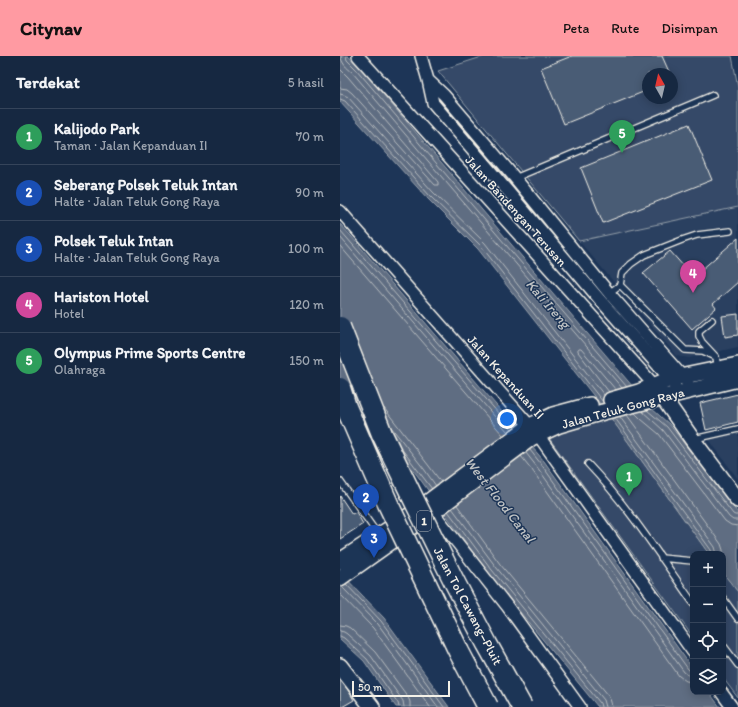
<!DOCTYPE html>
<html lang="id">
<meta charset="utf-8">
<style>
:root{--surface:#162841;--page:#23344c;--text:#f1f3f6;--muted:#9ea6b1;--line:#35445a;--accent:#ff9aa2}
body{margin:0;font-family:Itim,sans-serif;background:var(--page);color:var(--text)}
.controls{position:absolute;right:12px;bottom:12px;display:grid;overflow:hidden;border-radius:8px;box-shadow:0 2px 10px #0003}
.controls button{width:36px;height:36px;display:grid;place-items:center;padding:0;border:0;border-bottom:1px solid var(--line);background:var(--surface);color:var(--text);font:20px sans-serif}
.compass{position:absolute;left:302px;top:12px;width:36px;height:36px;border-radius:50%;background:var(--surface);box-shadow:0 2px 10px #0003;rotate:352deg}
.scale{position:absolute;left:12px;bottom:10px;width:98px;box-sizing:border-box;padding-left:4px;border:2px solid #f4f1e8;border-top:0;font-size:11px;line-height:14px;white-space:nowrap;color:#f4f1e8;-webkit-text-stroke:3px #1d3557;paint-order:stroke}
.you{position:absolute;left:167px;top:363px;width:14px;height:14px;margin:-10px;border:3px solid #fff;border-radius:50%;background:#1a73e8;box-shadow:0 0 0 6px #1a73e833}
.badge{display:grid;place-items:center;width:26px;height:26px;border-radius:50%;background:var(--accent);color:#fff;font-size:13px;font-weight:700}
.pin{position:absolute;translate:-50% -33px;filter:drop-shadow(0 1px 2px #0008)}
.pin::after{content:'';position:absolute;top:21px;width:14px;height:12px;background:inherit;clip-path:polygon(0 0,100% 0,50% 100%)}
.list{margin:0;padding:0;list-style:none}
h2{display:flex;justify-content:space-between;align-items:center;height:52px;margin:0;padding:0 16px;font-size:17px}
h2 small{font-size:13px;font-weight:400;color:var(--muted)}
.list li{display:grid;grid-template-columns:26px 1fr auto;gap:12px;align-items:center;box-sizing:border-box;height:56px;padding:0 16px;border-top:1px solid var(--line)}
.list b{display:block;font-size:15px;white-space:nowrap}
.list p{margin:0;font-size:13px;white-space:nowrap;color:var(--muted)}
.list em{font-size:13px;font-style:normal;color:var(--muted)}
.icon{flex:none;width:22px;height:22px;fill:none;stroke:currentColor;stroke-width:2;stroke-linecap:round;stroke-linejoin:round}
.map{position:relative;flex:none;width:398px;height:651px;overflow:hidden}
header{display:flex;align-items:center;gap:24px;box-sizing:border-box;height:56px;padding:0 20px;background:var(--accent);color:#111}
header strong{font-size:19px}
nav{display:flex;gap:22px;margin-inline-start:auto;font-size:14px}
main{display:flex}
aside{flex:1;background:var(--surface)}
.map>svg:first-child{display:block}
</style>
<header>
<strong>Citynav</strong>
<nav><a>Peta</a><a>Rute</a><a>Disimpan</a></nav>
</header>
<main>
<aside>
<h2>Terdekat<small>5 hasil</small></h2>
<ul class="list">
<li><span class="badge" style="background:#2e9e5b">1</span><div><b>Kalijodo Park</b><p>Taman · Jalan Kepanduan II</p></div><em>70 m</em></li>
<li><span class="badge" style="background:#1a4fb4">2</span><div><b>Seberang Polsek Teluk Intan</b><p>Halte · Jalan Teluk Gong Raya</p></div><em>90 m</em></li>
<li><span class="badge" style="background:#1a4fb4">3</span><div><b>Polsek Teluk Intan</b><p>Halte · Jalan Teluk Gong Raya</p></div><em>100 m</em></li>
<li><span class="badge" style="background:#d1479c">4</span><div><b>Hariston Hotel</b><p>Hotel</p></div><em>120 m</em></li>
<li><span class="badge" style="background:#2e9e5b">5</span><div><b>Olympus Prime Sports Centre</b><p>Olahraga</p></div><em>150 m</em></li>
</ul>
</aside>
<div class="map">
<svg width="398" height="651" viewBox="0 0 398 651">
<rect width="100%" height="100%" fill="#1d3557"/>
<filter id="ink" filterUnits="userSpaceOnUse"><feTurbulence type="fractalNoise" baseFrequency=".025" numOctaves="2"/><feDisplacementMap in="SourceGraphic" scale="8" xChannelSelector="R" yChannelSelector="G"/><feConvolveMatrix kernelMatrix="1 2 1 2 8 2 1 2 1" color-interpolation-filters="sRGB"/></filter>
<g filter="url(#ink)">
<path fill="#2a4060" d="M 398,151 L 398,291 L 349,302 L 337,300 L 239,185 Z
M 398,370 L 398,423 L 365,378 Z"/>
<path fill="#354a67" stroke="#949ea8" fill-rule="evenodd" d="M 145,0 L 392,0 L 398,31 L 398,151 L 239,185 L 98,15 ZM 308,18 L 332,18 L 332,42 L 308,42 Z
M 268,358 L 369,498 L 353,498 L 353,581 L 209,382 L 220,375 Z
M 383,517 L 398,536 L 398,642 L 383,622 Z"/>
<path fill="#5e6d82" stroke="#9aa2ab" d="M 0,0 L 8,0 L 19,10 L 311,352 L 329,368 L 398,457 L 398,536 L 383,517 L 383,498 L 369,498 L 268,358 L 138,193 L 87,142 L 0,46 Z
M 0,168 L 11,180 L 204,405 L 353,613 L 353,636 L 369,636 L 380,651 L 258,651 L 148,517 L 77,419 L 0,321 Z
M 0,516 L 44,562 L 109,651 L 56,651 L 24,605 L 0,583 Z"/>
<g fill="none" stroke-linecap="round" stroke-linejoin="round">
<path stroke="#b8bcbf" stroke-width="1" d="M 1,0 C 1,7 7,12 12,16 L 282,332
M 6,0 L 7,4 L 16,13 L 287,331
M 0,13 L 8,21 L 98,126 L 98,129 L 95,129 L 12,37 L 7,33 L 0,32
M 0,38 L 4,39 L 8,41 L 93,136 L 145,187 L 264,339
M 0,43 L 5,45 L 90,140 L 141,190 L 263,346
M 0,174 L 172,373
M 0,181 L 168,376
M 0,190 L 163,379
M 269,336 L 238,296 L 238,293 L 241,293 L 276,334
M 44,352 L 89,410 L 101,426
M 307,354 L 327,371 L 393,458 L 395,459 L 398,459
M 302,355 L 323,374 L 389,461 L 393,464 L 398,464
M 295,357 L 301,363 L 319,378 L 385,465 L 391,469 L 398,470
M 287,359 L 381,488 L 383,494 L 383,499
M 280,361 L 375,491 L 377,498
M 275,362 L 371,494 L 372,498
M 51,371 L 84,413 L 96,430
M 61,392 L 92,433
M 190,394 L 201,408 L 348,613 L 350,615 L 353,615
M 186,397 L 197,411 L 344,616 L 348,619 L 353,620
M 181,400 L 192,414 L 339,620 L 346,625 L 353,626
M 117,449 L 160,508 L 269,640 L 271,646 L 272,651
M 112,452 L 156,511 L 264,644 L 266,651
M 108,455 L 152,514 L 260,647 L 261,651
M 6,528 L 41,565 L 104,651
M 1,530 L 38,568 L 98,651
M 0,538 L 33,572 L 90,651
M 0,569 L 6,570 L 10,572 L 35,596 L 68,641 L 70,646 L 70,651
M 0,575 L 4,576 L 7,578 L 31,600 L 63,645 L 64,651
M 0,580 L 4,582 L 27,603 L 58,647 L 59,651"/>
</g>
<path fill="#485b74" stroke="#f4f1e8" d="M 232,0 L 322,0 L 330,18 L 308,18 L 308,34 L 224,68 L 201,12 Z
M 349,68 L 372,124 L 263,167 L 241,112 Z
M 398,182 L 398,226 L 373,248 L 376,252 L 352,273 L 303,217 L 330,195 L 353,221 Z
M 398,258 L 398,279 L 385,281 L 382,260 Z
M 398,338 L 398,366 L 366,374 L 360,347 Z
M 0,440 L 12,458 L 16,456 L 23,468 L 0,483 Z
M 0,621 L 14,644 L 2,651 L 0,651 Z"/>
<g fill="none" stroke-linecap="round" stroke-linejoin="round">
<g stroke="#f4f1e8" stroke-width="8">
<path id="lane" d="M 175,122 L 373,39
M 280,229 L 345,294 L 363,295 L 376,301
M 269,237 L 280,229 L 282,217 L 291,208 L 304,199 L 342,184 L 357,179 L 390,175
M 372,264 L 359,275 L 359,280 L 362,286 L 376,301 L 378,313
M 354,383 L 398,373
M 248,408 C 288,450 320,500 353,547
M 0,425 L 39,480
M 321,502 L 353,505
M 383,542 L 398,563
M 383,589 L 398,609"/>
</g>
<g stroke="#f4f1e8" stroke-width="14">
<path id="street" d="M 18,0 L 314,329
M 81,0 L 88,24 L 93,47 L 260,244 L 330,323 L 339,337
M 88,24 L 104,39 L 175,122 L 269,237 L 342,320 L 352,334
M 0,155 L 198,379 L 353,596
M 93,456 L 167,550 L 240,651
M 381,636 L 392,651"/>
</g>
<g stroke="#f4f1e8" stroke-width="18">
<path id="secondary" d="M 317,333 L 352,383 L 398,444
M 271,344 L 299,336 L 330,323 L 398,309
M 0,505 L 72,458 L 190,370 L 213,359 L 250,349
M 0,522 L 93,456 L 191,382 L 219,369 L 263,356 L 398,323
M 0,610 L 32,651"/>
</g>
<use href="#lane" stroke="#1d3557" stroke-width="5.5"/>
<use href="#street" stroke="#1d3557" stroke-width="11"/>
<use href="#secondary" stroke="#1d3557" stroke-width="15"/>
<g stroke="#f4f1e8" stroke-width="23" stroke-linecap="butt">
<path id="highway-bridge" d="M 0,271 L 42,378 L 73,442 L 115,527 L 147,588 L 182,651
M 0,332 L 6,351 L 49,450 L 119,596 L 148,651"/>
</g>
<use href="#highway-bridge" stroke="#1d3557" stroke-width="20"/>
</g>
</g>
<g text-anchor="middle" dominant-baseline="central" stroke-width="3" stroke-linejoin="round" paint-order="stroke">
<rect fill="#1d3557" stroke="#b4b9bc" stroke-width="1" x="77" y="455" width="14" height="20" rx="3"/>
<g font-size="12" font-weight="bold" fill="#f4f1e8">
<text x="84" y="465">1</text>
</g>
<g font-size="13" fill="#f4f1e8" stroke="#1d3557">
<text transform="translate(176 155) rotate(48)">Jalan Bandengan Terusan</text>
<text transform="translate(166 321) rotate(48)">Jalan Kepanduan II</text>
<text transform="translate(283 352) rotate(-15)">Jalan Teluk Gong Raya</text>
<text transform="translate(128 550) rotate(62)">Jalan Tol Cawang–Pluit</text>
</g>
<g font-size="14" font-style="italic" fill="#c0c3c4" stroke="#1d3557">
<text transform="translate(208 248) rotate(49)">Kali Ireng</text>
<text transform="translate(160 444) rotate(52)">West Flood Canal</text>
</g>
</g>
</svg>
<div class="controls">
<button>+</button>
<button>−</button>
<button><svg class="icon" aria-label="locate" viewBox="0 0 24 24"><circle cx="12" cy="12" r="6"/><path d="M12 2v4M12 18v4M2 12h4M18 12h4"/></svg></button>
<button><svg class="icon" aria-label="layers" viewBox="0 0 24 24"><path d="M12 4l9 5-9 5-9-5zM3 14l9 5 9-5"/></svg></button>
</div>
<svg class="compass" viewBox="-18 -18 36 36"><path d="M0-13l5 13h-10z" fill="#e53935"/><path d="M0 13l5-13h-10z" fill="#9ea6b1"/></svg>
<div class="scale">50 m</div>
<div class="you"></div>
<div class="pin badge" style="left:289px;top:440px;background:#2e9e5b">1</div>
<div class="pin badge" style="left:26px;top:461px;background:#1a4fb4">2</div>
<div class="pin badge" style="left:34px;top:502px;background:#1a4fb4">3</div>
<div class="pin badge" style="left:353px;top:237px;background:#d1479c">4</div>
<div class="pin badge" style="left:282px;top:97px;background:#2e9e5b">5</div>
</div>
</main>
